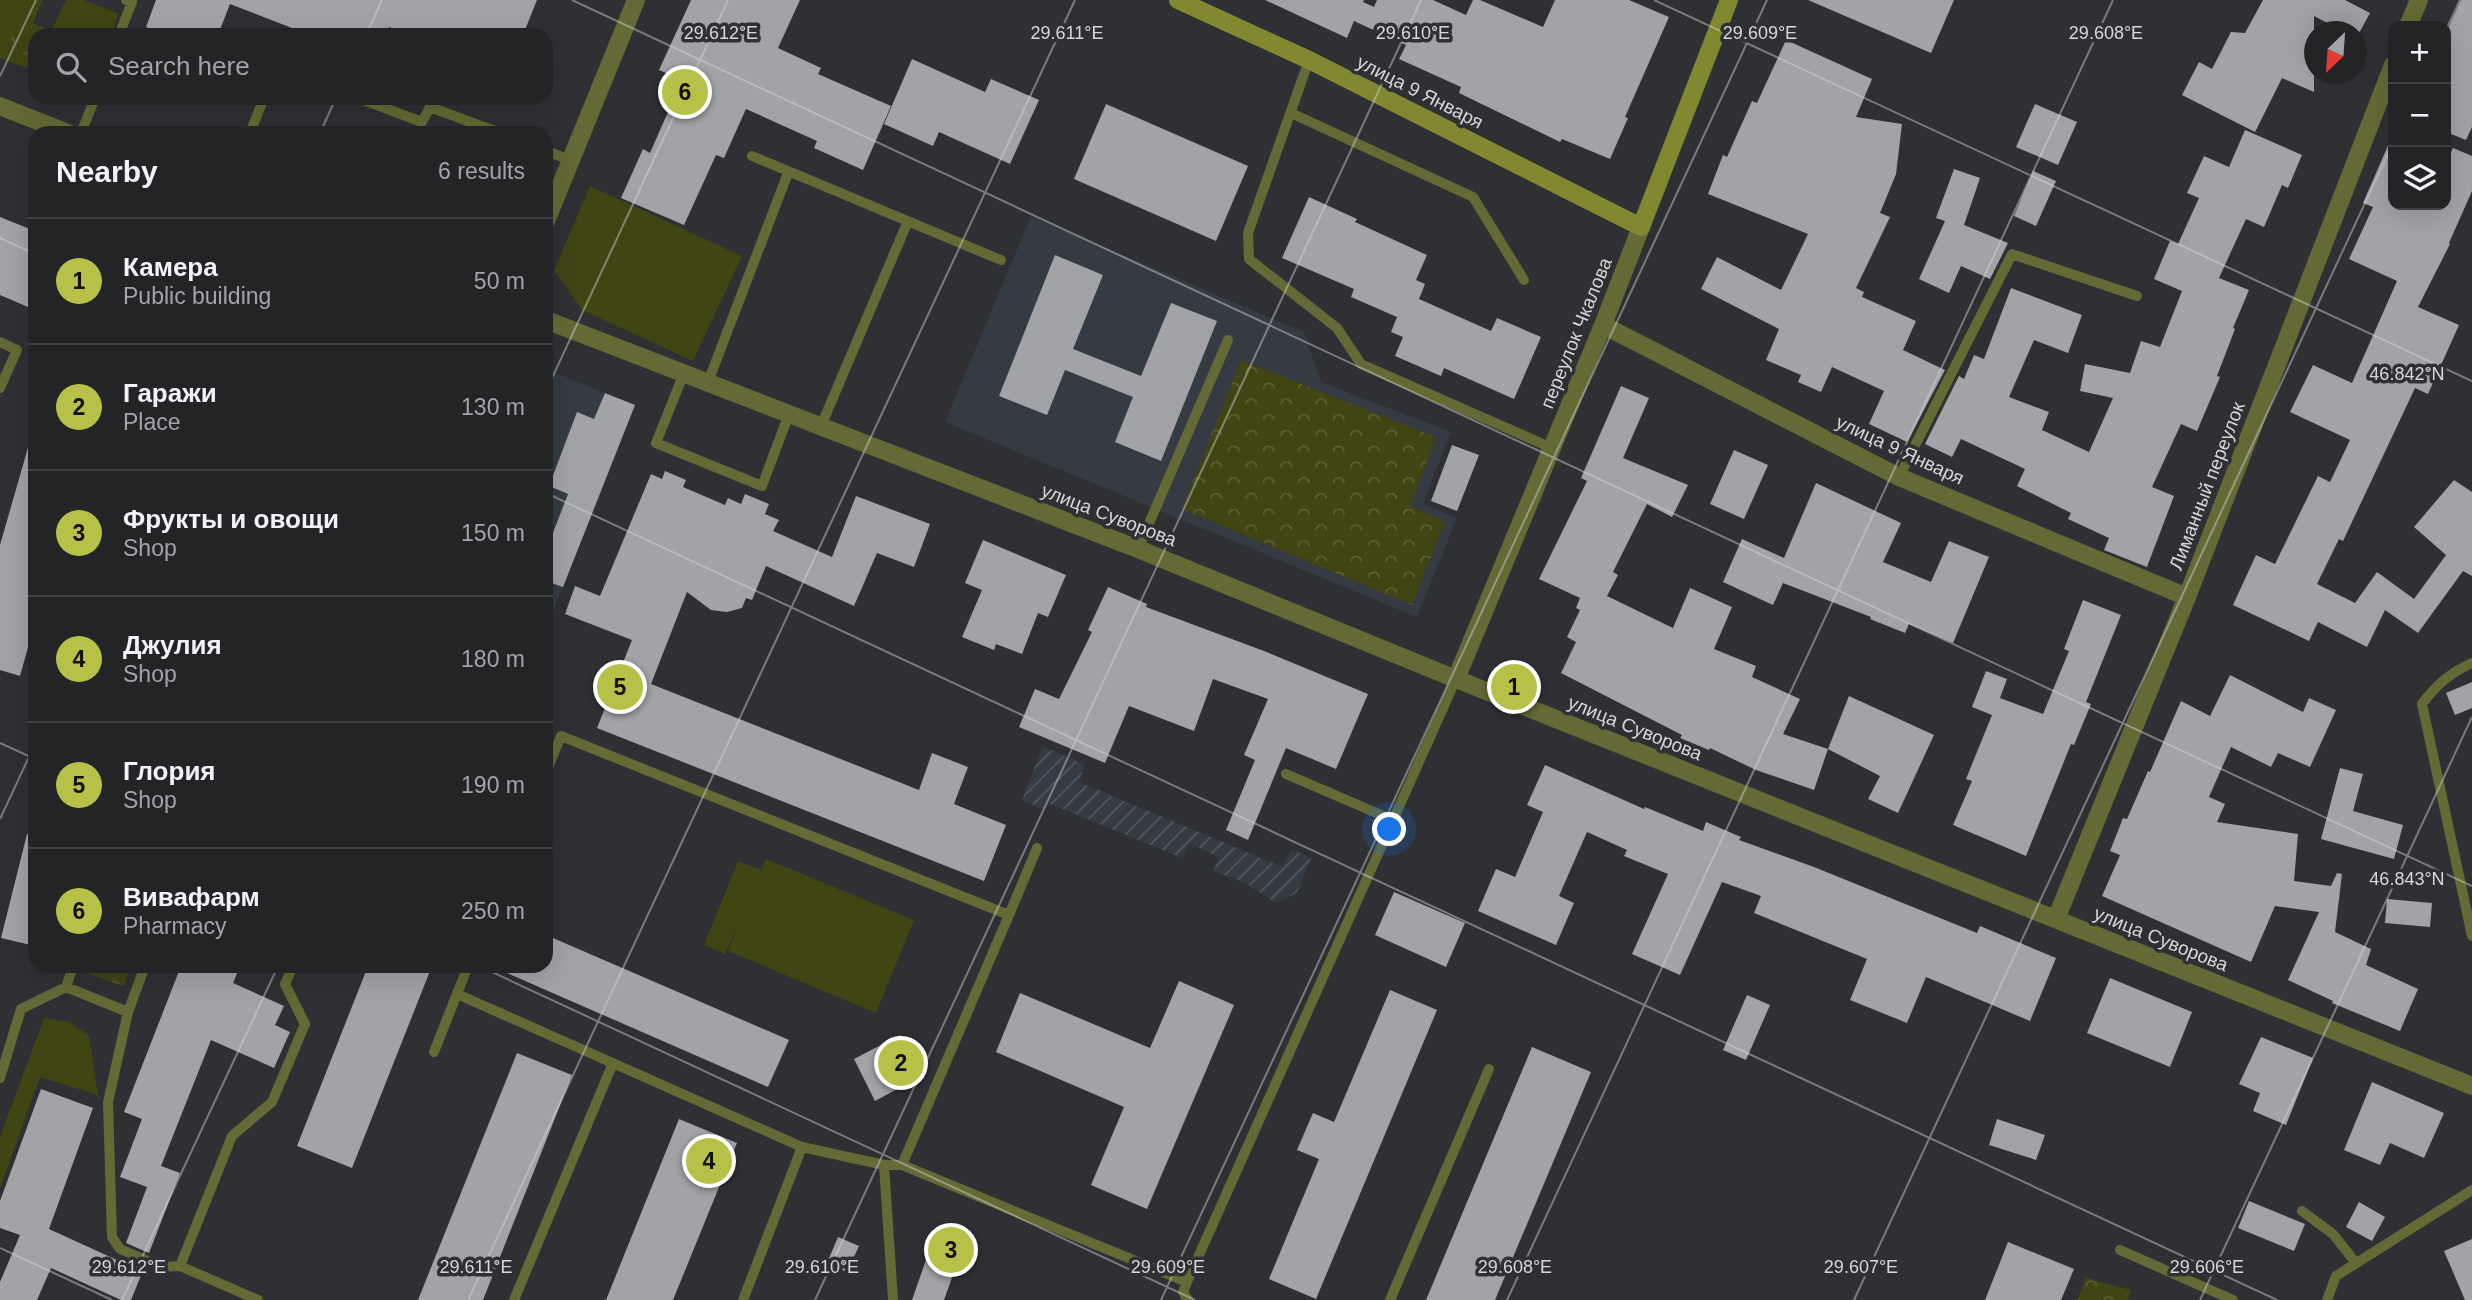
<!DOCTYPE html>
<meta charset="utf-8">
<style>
:root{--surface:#232426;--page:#2f3032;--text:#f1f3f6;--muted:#a3a4a7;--line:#404143;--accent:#b8c147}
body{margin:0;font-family:Helvetica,sans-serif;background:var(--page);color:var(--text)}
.controls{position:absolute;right:21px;top:21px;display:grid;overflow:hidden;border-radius:14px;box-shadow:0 7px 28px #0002}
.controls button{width:63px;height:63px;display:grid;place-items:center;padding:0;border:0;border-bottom:2px solid var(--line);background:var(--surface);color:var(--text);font:35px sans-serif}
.compass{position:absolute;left:2304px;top:21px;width:63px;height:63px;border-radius:50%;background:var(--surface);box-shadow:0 7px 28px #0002;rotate:205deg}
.you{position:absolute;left:1390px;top:830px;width:24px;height:24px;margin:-18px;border:5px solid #fff;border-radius:50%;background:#1a73e8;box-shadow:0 0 0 10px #1a73e833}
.badge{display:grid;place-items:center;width:46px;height:46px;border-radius:50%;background:var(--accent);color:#111;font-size:23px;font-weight:700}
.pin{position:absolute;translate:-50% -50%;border:4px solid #fff;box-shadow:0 2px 7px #0006}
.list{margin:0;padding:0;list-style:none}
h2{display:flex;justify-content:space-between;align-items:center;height:91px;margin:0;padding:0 28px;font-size:30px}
h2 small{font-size:23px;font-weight:400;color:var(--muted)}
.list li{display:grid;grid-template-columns:46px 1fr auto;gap:21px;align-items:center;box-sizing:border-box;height:126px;padding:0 28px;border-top:2px solid var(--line)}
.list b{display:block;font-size:26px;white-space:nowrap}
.list p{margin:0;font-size:23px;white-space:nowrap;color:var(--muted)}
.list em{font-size:23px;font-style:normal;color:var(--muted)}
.icon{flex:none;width:38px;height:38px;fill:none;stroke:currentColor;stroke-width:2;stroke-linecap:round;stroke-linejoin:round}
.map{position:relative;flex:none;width:2472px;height:1300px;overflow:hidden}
.search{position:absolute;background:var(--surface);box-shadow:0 7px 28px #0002;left:28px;top:28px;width:525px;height:77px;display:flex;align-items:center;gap:18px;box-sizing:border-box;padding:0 24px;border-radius:21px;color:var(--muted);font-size:26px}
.panel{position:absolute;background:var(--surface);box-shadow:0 7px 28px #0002;left:28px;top:126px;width:525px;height:847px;border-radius:21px}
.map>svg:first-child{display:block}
</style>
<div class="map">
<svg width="2472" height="1300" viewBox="0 0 2472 1300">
<defs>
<pattern id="industrial-furrows" width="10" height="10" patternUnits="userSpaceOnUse" patternTransform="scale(1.75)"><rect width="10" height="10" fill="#353b43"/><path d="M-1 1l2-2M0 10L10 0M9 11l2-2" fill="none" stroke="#52575e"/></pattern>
<pattern id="forest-crowns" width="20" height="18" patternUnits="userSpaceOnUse" patternTransform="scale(1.75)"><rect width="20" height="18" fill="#414413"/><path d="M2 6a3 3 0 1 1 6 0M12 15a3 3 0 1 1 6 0" fill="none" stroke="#5c5e35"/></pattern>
</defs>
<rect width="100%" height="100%" fill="#2f3033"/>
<path fill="#353b43" d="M 1031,216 L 1304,332 L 1321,382 L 1451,432 L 1423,504 L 1457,518 L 1417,617 L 945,422 Z
M 546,369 L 605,393 L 594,419 L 624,431 L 554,610 L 546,607 Z"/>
<path fill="url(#industrial-furrows)" d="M 1043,746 L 1085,765 L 1079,782 L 1283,867 L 1291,849 L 1311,858 L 1297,893 L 1276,903 L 1245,883 L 1213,871 L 1219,857 L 1189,843 L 1182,858 L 1048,803 L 1044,810 L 1022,800 Z"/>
<path fill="#414413" d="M 0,0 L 43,0 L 33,23 L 51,31 L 66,0 L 84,0 L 119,14 L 111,35 L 35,35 L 35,71 L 0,58 Z
M 590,186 L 742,256 L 693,361 L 582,310 L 554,270 Z
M 766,859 L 914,920 L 876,1013 L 728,951 L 740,921 L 725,954 L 704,945 L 738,861 L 761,870 Z
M 44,1018 L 69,1022 L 89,1036 L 98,1095 L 40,1077 L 0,1188 L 0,1137 Z"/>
<path fill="url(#forest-crowns)" d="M 28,24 L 45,35 L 35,35 L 35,63 L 7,41 Z
M 1241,360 L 1436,437 L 1410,506 L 1445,521 L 1412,605 L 1182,509 Z
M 85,966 L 131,966 L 124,986 L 83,972 Z
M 2086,1278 L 2131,1290 L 2128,1300 L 2077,1300 Z"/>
<path fill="#a1a3a7" d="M 156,0 L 537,0 L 523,35 L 409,35 L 389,27 L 386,35 L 310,35 L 230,4 L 218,35 L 152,35 L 154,30 L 146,27 Z
M 691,0 L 800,0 L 778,48 L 821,68 L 818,74 L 891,106 L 863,170 L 814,148 L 817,141 L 746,109 L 724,158 L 716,155 L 684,225 L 621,198 L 643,149 L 650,153 L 682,80 L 659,70 Z
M 1265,0 L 1364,0 L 1363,2 L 1374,7 L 1377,0 L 1433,0 L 1466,15 L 1473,0 L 1480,0 L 1543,27 L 1555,0 L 1629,0 L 1669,17 L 1625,117 L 1628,118 L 1610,159 L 1562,139 L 1560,142 L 1459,93 L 1461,87 L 1399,59 L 1406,45 L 1354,21 L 1347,38 Z
M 1808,0 L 1954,0 L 1931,53 Z
M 2263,0 L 2345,0 L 2370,13 L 2357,37 L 2356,32 L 2345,32 L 2314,16 L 2314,92 L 2282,78 L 2255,132 L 2182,95 L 2199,62 L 2212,69 L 2231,32 L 2245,33 Z
M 2461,0 L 2472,0 L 2472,127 L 2466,140 L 2446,132 L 2446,33 Z
M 1786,40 L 1872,79 L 1856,117 L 1902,124 L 1896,174 L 1880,213 L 1890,217 L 1856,288 L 1864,292 L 1862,297 L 1916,321 L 1903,350 L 1945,370 L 1907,442 L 1869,424 L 1884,391 L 1832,367 L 1821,392 L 1798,382 L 1801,375 L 1766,360 L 1779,329 L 1701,289 L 1717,257 L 1781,290 L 1808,234 L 1708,194 L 1723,155 L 1727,157 L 1752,101 L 1757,103 Z
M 912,59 L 985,92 L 991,79 L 1039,100 L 1010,164 L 939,132 L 933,146 L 884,124 Z
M 1106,104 L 1248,166 L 1216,241 L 1074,179 Z
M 2035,104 L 2077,122 L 2058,165 L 2016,147 Z
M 2245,130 L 2302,155 L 2288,188 L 2282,185 L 2264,227 L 2246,219 L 2219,278 L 2249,290 L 2233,328 L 2235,329 L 2217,376 L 2220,377 L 2197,431 L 2181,424 L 2152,487 L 2174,496 L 2147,567 L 2104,550 L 2109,538 L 2068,519 L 2071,513 L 2017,486 L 2025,469 L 1961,439 L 1952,457 L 1925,444 L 1959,376 L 1964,379 L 1974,355 L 1984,359 L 2011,288 L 2082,315 L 2068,353 L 2034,340 L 2009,397 L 2049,412 L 2042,430 L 2089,452 L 2113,398 L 2080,391 L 2085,364 L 2130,373 L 2141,341 L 2160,347 L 2182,291 L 2154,279 L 2170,241 L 2178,244 L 2199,198 L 2187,193 L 2204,156 L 2229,167 Z
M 2393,134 L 2393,205 L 2446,205 L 2446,163 L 2453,148 L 2472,156 L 2472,191 L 2449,243 L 2450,244 L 2418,307 L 2459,325 L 2428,394 L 2415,388 L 2343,541 L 2339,539 L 2317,584 L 2355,603 L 2377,572 L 2414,599 L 2446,555 L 2414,527 L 2454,480 L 2472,492 L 2472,576 L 2463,571 L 2418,633 L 2385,610 L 2367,647 L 2318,622 L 2309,641 L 2233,605 L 2256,555 L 2275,564 L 2318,476 L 2330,482 L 2350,440 L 2290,412 L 2313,365 L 2352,383 L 2397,281 L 2349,259 L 2373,207 L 2363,203 Z
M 1954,169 L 1980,178 L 1964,225 L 2008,243 L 1990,279 L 1961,266 L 1949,293 L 1919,279 L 1945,221 L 1936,218 Z
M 2033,171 L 2056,181 L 2036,226 L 2014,216 Z
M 1309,197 L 1357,219 L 1355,222 L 1427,255 L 1416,280 L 1425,284 L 1419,299 L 1491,331 L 1497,318 L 1541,337 L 1514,399 L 1444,368 L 1441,376 L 1395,356 L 1403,337 L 1391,332 L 1397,317 L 1351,297 L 1354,289 L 1282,258 Z
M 0,217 L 35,231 L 35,310 L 0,295 Z
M 1055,255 L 1103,275 L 1073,349 L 1141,376 L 1171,303 L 1217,321 L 1161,461 L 1115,442 L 1133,397 L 1065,370 L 1047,415 L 999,396 Z
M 1621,386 L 1649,398 L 1623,458 L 1688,485 L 1672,517 L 1647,504 L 1613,572 L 1618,575 L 1607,596 L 1673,628 L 1690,588 L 1732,607 L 1714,649 L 1756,666 L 1752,677 L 1800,699 L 1783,734 L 1828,749 L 1814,790 L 1756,770 L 1710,748 L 1709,750 L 1680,738 L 1682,735 L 1561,673 L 1576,642 L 1567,637 L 1580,610 L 1576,608 L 1580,598 L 1539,579 L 1587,481 L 1581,478 Z
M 605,393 L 635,405 L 563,587 L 546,581 L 546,551 L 568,494 L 549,486 L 577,412 L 594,419 Z
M 29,444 L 35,445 L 35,622 L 20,676 L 0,670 L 0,545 Z
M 1452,445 L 1479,455 L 1457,511 L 1431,501 Z
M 1734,450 L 1768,465 L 1744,519 L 1710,504 Z
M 665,471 L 686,480 L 683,487 L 725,505 L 728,498 L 741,504 L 745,494 L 769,504 L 765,514 L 779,520 L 773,531 L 832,557 L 856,496 L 930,524 L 914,567 L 877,553 L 854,606 L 766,566 L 752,600 L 746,598 L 742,608 L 727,612 L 711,610 L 687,592 L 651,684 L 919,790 L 932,753 L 968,767 L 954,804 L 1006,825 L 984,881 L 597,728 L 632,640 L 565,614 L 575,586 L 600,596 L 651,474 L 662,479 Z
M 1816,483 L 1901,523 L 1883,562 L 1931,582 L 1949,541 L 1989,557 L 1953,643 L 1909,624 L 1905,633 L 1870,619 L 1871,617 L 1783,583 L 1773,605 L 1723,582 L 1742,539 L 1784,558 Z
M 983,540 L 1066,575 L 1048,617 L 1038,613 L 1022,654 L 996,644 L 994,650 L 962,637 L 982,590 L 965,583 Z
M 1108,587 L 1147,604 L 1146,607 L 1264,651 L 1368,694 L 1336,769 L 1286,748 L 1248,840 L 1226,830 L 1255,760 L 1244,755 L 1268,699 L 1213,679 L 1194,731 L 1129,706 L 1105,763 L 1019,727 L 1035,689 L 1059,699 L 1092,632 L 1088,630 Z
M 2083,600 L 2121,615 L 2086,702 L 2091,704 L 2074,745 L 2071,744 L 2026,856 L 1953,825 L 1972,781 L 1966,779 L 1992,715 L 1972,707 L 1986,671 L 2007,679 L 2000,698 L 2043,714 L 2069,651 L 2064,649 Z
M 2230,675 L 2303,712 L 2309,698 L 2336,710 L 2310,767 L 2278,753 L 2271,767 L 2231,747 L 2209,797 L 2225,804 L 2217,822 L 2298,834 L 2294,881 L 2331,886 L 2337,873 L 2342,874 L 2335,932 L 2371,949 L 2366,965 L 2418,989 L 2400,1031 L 2332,1003 L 2333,1001 L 2288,980 L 2319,912 L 2275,906 L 2251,962 L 2102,896 L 2120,855 L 2110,851 L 2123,818 L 2127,819 L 2148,771 L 2150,772 L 2181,701 L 2210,716 Z
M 2472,682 L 2472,708 L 2455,715 L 2446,693 Z
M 1849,696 L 1934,735 L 1898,813 L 1868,799 L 1880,776 L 1828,749 Z
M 1545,765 L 1644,809 L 1645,807 L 1703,831 L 1706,822 L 1741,837 L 1739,840 L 1814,867 L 1977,933 L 1980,926 L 2056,958 L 2030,1021 L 1926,977 L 1907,1023 L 1850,1000 L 1867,959 L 1754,913 L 1761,896 L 1722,882 L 1680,975 L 1632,954 L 1668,874 L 1624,856 L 1627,850 L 1587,832 L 1559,896 L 1574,903 L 1556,945 L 1478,911 L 1496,869 L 1515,877 L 1543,812 L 1527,805 Z
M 2340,768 L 2363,774 L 2353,811 L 2403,825 L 2394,859 L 2321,839 Z
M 27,834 L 35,835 L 35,946 L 1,938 Z
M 1394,892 L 1465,923 L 1446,967 L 1375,935 Z
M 2387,899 L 2432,903 L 2430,927 L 2385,923 Z
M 546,935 L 789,1040 L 768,1087 L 491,966 L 546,966 Z
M 181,966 L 240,966 L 233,983 L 284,1006 L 275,1025 L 290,1032 L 274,1068 L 211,1040 L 161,1166 L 180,1173 L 149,1253 L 126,1243 L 147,1187 L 120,1177 L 142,1119 L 124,1112 Z
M 368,966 L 432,966 L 352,1168 L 297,1146 Z
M 2110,978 L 2192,1012 L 2170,1067 L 2087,1033 Z
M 1179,981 L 1234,1005 L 1147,1209 L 1091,1185 L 1124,1107 L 996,1052 L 1020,993 L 1150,1048 Z
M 1390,990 L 1437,1010 L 1316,1299 L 1269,1279 L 1319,1159 L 1297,1150 L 1313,1113 L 1334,1122 Z
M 1747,995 L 1770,1005 L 1746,1060 L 1723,1050 Z
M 900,1035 L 915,1065 L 895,1075 L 901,1087 L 875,1101 L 854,1059 Z
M 2261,1037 L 2313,1058 L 2286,1125 L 2253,1111 L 2260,1093 L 2239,1084 Z
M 1532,1047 L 1591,1072 L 1495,1300 L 1426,1300 Z
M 517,1053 L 572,1075 L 483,1300 L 418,1300 Z
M 2372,1082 L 2444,1113 L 2424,1158 L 2390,1143 L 2380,1165 L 2344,1150 Z
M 41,1089 L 93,1108 L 49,1229 L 119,1261 L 121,1258 L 144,1268 L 131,1300 L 121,1300 L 51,1268 L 37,1300 L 0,1300 L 0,1282 L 20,1235 L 0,1228 L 0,1201 Z
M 679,1119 L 737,1143 L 673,1300 L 606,1300 Z
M 1997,1119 L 2045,1135 L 2036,1160 L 1989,1145 Z
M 2249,1201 L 2305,1224 L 2294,1251 L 2238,1228 Z
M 2359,1202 L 2385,1217 L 2372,1241 L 2346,1227 Z
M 935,1234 L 964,1244 L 944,1300 L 912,1300 Z
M 838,1237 L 859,1246 L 847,1272 L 827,1263 Z
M 2472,1239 L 2472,1300 L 2465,1300 L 2444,1251 Z
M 2008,1242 L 2074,1269 L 2061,1300 L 1985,1300 Z"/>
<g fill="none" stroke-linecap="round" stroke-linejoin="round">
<path stroke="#646935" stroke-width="10" d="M 119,35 L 132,2 L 126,0
M 1309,60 L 1248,233 L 1249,259 L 1337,328 L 1361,364 L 1552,448
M 358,98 L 422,122 L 430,107 L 500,133
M 1291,113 L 1473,197 L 1524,280
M 81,133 L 95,98
M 250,133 L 264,98
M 546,151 L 571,160
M 752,156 L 1001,260
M 0,342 L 17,350 L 0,388
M 684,373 L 656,443 L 762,486 L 789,414
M 708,382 L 788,173
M 821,426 L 908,221
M 1899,477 L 2012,254 L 2137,296
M 1138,549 L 1228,340
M 2472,663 C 2450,673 2436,685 2422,704 L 2472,936
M 546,772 L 561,736 L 1009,915 L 902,1165 L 884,1165 L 802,1147
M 1286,774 L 1393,820
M 1009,915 L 1037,848
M 145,966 L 128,1012 L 108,1102 L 112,1237 L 120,1249 L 162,1267 L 180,1266 L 258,1300
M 66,987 L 73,966
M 457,994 L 802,1147 L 743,1300
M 434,1052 L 468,966
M 0,1078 L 21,1009 L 66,987 L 128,1012
M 884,1165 L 893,1300
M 902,1165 L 1187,1282
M 2302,1211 L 2333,1234 L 2356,1263
M 2120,1250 L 2233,1300
M 180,1266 L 232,1136 L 272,1102 L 305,1024 L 285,984 L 293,966
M 514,1300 L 613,1063
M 1188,1300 L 1183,1292 L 1187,1282 L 1456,679
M 1390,1300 L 1489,1069
M 2327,1300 L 2336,1276 L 2472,1190"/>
<path stroke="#646935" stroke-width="18" d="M 2408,26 L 2419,0
M 0,106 L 68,133
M 546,221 L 636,0
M 546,320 L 1138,549 L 1456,679 L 2472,1086
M 1603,325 L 1899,477 L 2187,597
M 1456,679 L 1603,325 L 1641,227
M 2056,919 L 2187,597 L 2393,65"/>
<path stroke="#828830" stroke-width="18" d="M 1178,0 L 1309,60 L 1641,227 L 1729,0"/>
</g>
<path fill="none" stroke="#d6d7d9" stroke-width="2" stroke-opacity="0.45" d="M 572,0 L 2472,886M 1654,0 L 2472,381M 2446,30 L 2460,0M 366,35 L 382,0M 0,76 L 36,0M 320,133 L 336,98M 0,238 L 35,254M 546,391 L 728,0M 546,493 L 2277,1300M 0,743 L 35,759M 0,819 L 35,744M 479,966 L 1195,1300M 0,1248 L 112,1300M 122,1300 L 278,966M 468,1300 L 1075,0M 815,1300 L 1421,0M 1161,1300 L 1767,0M 1507,1300 L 2113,0M 1854,1300 L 2393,143M 2200,1300 L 2472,717"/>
<g text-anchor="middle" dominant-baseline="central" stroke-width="7" stroke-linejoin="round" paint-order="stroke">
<g font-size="19" fill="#d6d7d9" stroke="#2f3033">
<text transform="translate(1420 92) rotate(27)">улица 9 Января</text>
<text transform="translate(1576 333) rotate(-68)">переулок Чкалова</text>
<text transform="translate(1900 450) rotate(25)">улица 9 Января</text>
<text transform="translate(2207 486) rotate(-69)">Лиманный переулок</text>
<text transform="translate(1109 515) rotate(21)">улица Суворова</text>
<text transform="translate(1635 728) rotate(22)">улица Суворова</text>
<text transform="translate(2161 939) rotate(22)">улица Суворова</text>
</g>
</g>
<g font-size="18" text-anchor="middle" fill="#d6d7d9" stroke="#2f3033" stroke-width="7" stroke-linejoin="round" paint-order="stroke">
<text x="721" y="39">29.612°E</text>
<text x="1067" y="39">29.611°E</text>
<text x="1413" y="39">29.610°E</text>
<text x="1760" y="39">29.609°E</text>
<text x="2106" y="39">29.608°E</text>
<text x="2407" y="380">46.842°N</text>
<text x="2407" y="885">46.843°N</text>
<text x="129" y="1273">29.612°E</text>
<text x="476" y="1273">29.611°E</text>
<text x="1861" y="1273">29.607°E</text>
<text x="2207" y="1273">29.606°E</text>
<text x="822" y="1273">29.610°E</text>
<text x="1168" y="1273">29.609°E</text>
<text x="1515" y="1273">29.608°E</text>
</g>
</svg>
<div class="controls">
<button>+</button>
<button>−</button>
<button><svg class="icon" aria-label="layers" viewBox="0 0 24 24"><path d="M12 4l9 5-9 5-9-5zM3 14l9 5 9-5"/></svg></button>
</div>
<svg class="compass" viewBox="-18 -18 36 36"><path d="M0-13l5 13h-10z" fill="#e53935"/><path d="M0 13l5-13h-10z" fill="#a3a4a7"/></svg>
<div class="you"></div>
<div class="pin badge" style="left:1514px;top:687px">1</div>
<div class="pin badge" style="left:901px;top:1063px">2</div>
<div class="pin badge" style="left:951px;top:1250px">3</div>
<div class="pin badge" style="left:709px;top:1161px">4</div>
<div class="pin badge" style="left:620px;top:687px">5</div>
<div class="pin badge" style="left:685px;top:92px">6</div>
<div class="search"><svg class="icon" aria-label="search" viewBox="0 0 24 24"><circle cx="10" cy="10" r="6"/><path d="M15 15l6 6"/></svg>Search here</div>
<section class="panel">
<h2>Nearby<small>6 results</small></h2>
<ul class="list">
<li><span class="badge">1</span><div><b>Камера</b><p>Public building</p></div><em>50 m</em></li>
<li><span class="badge">2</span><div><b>Гаражи</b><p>Place</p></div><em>130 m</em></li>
<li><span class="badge">3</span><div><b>Фрукты и овощи</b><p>Shop</p></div><em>150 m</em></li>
<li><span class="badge">4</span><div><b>Джулия</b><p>Shop</p></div><em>180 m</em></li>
<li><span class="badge">5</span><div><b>Глория</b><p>Shop</p></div><em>190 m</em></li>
<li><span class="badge">6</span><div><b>Вивафарм</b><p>Pharmacy</p></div><em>250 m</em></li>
</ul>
</section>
</div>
